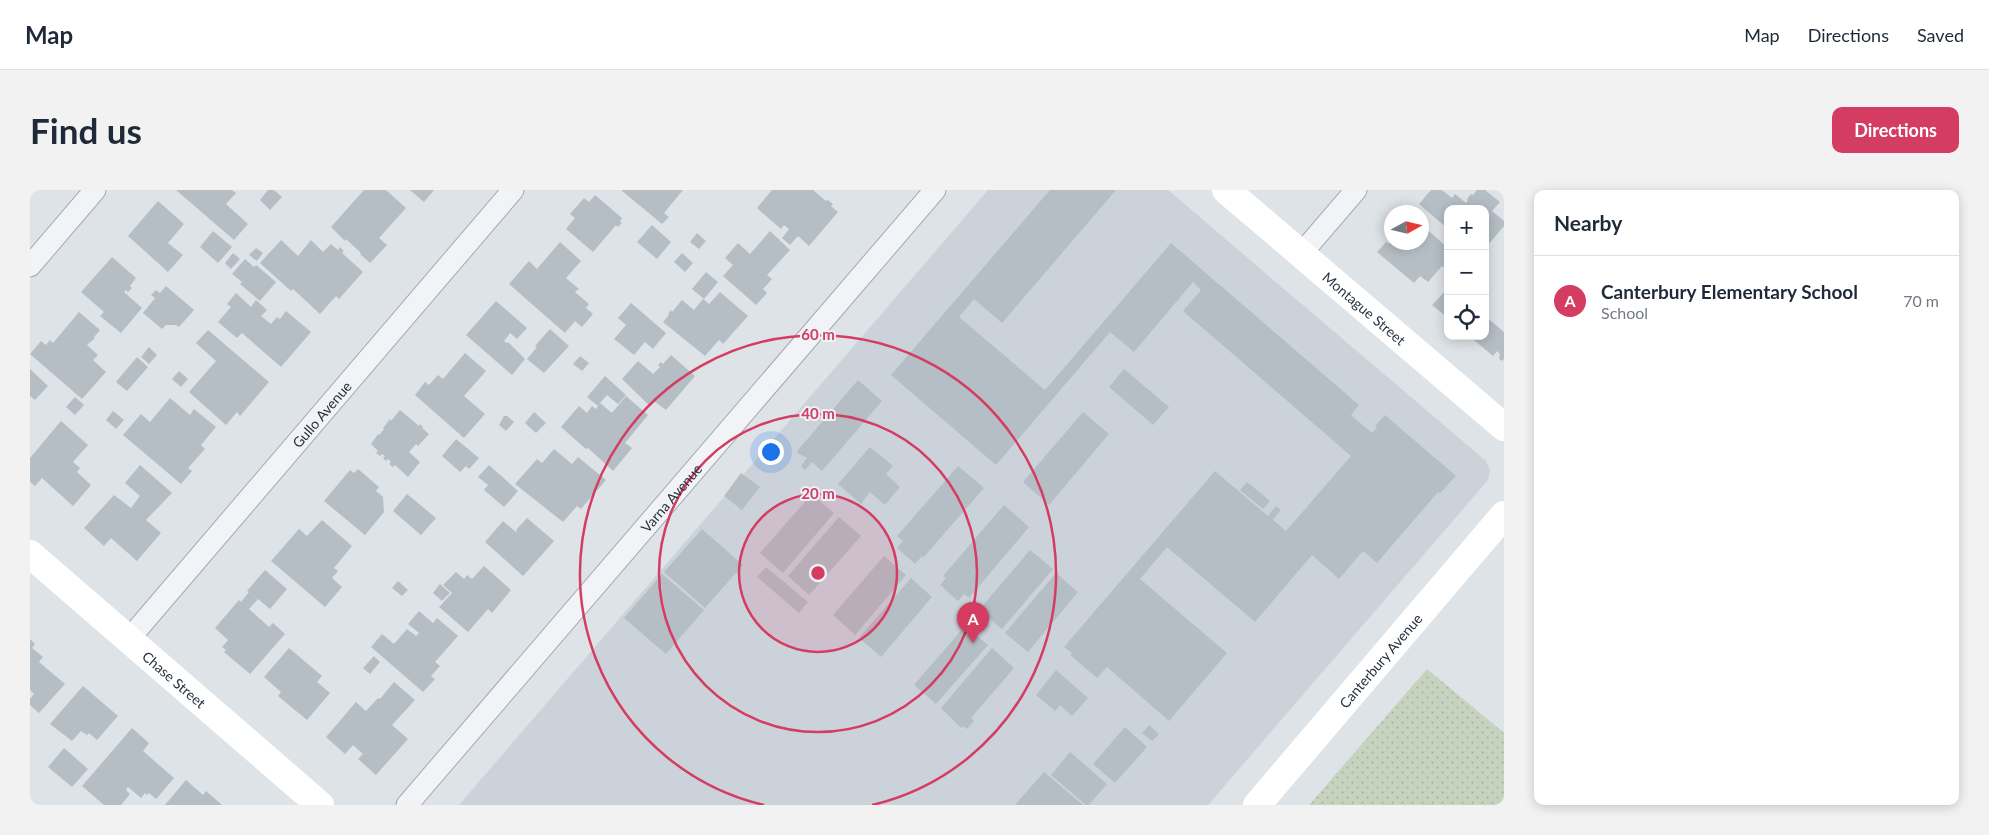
<!DOCTYPE html>
<meta charset="utf-8">
<style>
:root{--surface:#fff;--page:#f2f2f3;--text:#1f2937;--muted:#747a83;--line:#e0e1e3;--accent:#d43c62}
body{margin:0;font-family:Lato,sans-serif;background:var(--page);color:var(--text)}
.controls{position:absolute;right:15px;top:15px;display:grid;overflow:hidden;border-radius:10px;box-shadow:0 2px 12px #0003}
.controls button{width:45px;height:45px;display:grid;place-items:center;padding:0;border:0;border-bottom:1px solid var(--line);background:var(--surface);color:var(--text);font:25px sans-serif}
.compass{position:absolute;left:1354px;top:15px;width:45px;height:45px;border-radius:50%;background:var(--surface);box-shadow:0 2px 12px #0003;rotate:82deg}
.you{position:absolute;left:740px;top:261px;width:18px;height:18px;margin:-12px;border:4px solid #fff;border-radius:50%;background:#1a73e8;box-shadow:0 0 0 8px #1a73e833}
.badge{display:grid;place-items:center;width:32px;height:32px;border-radius:50%;background:var(--accent);color:#fff;font-size:16px;font-weight:700}
.pin{position:absolute;translate:-50% -41px;filter:drop-shadow(0 1px 2px #0008)}
.pin::after{content:'';position:absolute;top:26px;width:18px;height:15px;background:inherit;clip-path:polygon(0 0,100% 0,50% 100%)}
.list{margin:0;padding:0;list-style:none}
h2{display:flex;justify-content:space-between;align-items:center;height:65px;margin:0;padding:0 20px;font-size:21px}
h2 small{font-size:16px;font-weight:400;color:var(--muted)}
.list li{display:grid;grid-template-columns:32px 1fr auto;gap:15px;align-items:center;box-sizing:border-box;height:90px;padding:0 20px;border-top:1px solid var(--line)}
.list b{display:block;font-size:19px;white-space:nowrap}
.list p{margin:0;font-size:16px;white-space:nowrap;color:var(--muted)}
.list em{font-size:16px;font-style:normal;color:var(--muted)}
.icon{flex:none;width:28px;height:28px;fill:none;stroke:currentColor;stroke-width:2;stroke-linecap:round;stroke-linejoin:round}
.map{position:relative;flex:none;width:1474px;height:615px;overflow:hidden;border-radius:10px}
header{display:flex;align-items:center;gap:30px;box-sizing:border-box;height:70px;padding:0 25px;background:var(--surface);border-bottom:1px solid var(--line)}
header strong{font-size:24px}
nav{display:flex;gap:28px;margin-inline-start:auto;font-size:18px}
.intro{display:flex;align-items:center;justify-content:space-between;box-sizing:border-box;height:120px;padding:0 30px}
h1{margin:0;font-size:35px}
.button{padding:12px 22px;border-radius:10px;background:var(--accent);color:#fff;font-size:18px;font-weight:700}
main{display:flex;gap:30px;padding:0 30px}
aside{flex:1;background:var(--surface);border-radius:10px;box-shadow:0 2px 12px #0003}
.map>svg:first-child{display:block}
</style>
<header>
<strong>Map</strong>
<nav><a>Map</a><a>Directions</a><a>Saved</a></nav>
</header>
<div class="intro"><h1>Find us</h1><a class="button">Directions</a></div>
<main>
<div class="map">
<svg width="1474" height="615" viewBox="0 0 1474 615">
<defs>
<pattern id="grass-dots" width="8" height="8" patternUnits="userSpaceOnUse" patternTransform="scale(1.25)"><rect width="8" height="8" fill="#c6d3bf"/><path d="M2 2h.1M6 6h.1" fill="none" stroke="#aab6a5" stroke-width="1.8" stroke-linecap="round"/></pattern>
</defs>
<rect width="100%" height="100%" fill="#dee3e8"/>
<path fill="#ccd2da" d="M 958,0 L 1138,0 L 1456,271 L 1460,280 L 1458,290 L 1178,615 L 429,615 Z"/>
<path fill="url(#grass-dots)" d="M 1397,479 L 1474,543 L 1474,615 L 1279,615 Z"/>
<path fill="#b5bdc5" d="M 146,0 L 202,0 L 206,3 L 196,14 L 218,34 L 204,50 Z
M 238,0 L 244,0 L 252,7 L 240,20 L 230,10 Z
M 334,0 L 356,0 L 376,18 L 349,48 L 357,55 L 340,73 L 330,64 L 331,63 L 316,49 L 315,51 L 301,37 Z
M 380,0 L 404,0 L 394,12 Z
M 591,0 L 653,0 L 634,23 L 639,27 L 632,34 Z
M 742,0 L 783,0 L 796,11 L 798,10 L 803,14 L 801,16 L 808,22 L 779,56 L 768,46 L 760,55 L 752,48 L 759,39 L 754,35 L 751,39 L 727,18 Z
M 1020,0 L 1086,0 L 972,133 L 944,109 L 929,127 L 1015,200 L 1141,53 L 1329,215 L 1321,225 L 1342,243 L 1347,238 L 1345,236 L 1355,225 L 1426,286 L 1410,303 L 1408,302 L 1347,373 L 1333,361 L 1309,389 L 1282,365 L 1225,432 L 1137,357 L 1110,389 L 1197,463 L 1139,531 L 1077,477 L 1067,488 L 1040,465 L 1042,463 L 1034,457 L 1185,281 L 1238,326 L 1246,316 L 1251,320 L 1243,330 L 1256,341 L 1321,266 L 1153,121 L 1171,100 L 1163,92 L 1104,162 L 1080,142 L 966,275 L 861,185 Z
M 1401,0 L 1412,0 L 1422,8 L 1425,4 L 1436,13 L 1438,10 L 1437,9 L 1441,4 L 1443,5 L 1447,0 L 1455,0 L 1470,12 L 1462,21 L 1474,31 L 1474,36 L 1457,56 L 1455,54 L 1455,19 L 1418,19 L 1418,39 L 1389,14 Z
M 565,5 L 592,28 L 590,31 L 592,33 L 588,37 L 586,35 L 563,62 L 536,39 L 545,28 L 540,24 L 554,8 L 559,12 Z
M 128,11 L 154,34 L 138,53 L 153,65 L 138,82 L 98,46 Z
M 622,35 L 641,52 L 627,69 L 607,52 Z
M 1392,35 L 1418,58 L 1418,81 L 1412,76 L 1398,92 L 1390,86 L 1384,93 L 1347,62 L 1356,52 L 1359,54 L 1360,52 L 1358,50 L 1362,46 L 1362,52 L 1392,52 Z
M 183,41 L 202,57 L 188,73 L 170,57 Z
M 740,41 L 760,60 L 737,85 L 742,89 L 733,99 L 737,103 L 726,115 L 693,86 L 703,75 L 695,68 L 708,53 L 720,64 Z
M 667,43 L 676,51 L 669,59 L 660,52 Z
M 251,50 L 268,66 L 281,50 L 293,62 L 301,54 L 308,60 L 310,57 L 314,61 L 312,63 L 333,82 L 309,109 L 306,106 L 290,124 L 263,99 L 261,101 L 230,73 Z
M 530,52 L 551,71 L 536,88 L 549,99 L 545,102 L 559,114 L 556,118 L 563,124 L 552,137 L 545,131 L 535,143 L 479,94 L 499,71 L 507,79 Z
M 226,58 L 233,63 L 227,71 L 219,65 Z
M 203,63 L 210,69 L 201,79 L 195,73 Z
M 652,63 L 663,73 L 655,82 L 644,72 Z
M 82,67 L 106,88 L 100,96 L 102,98 L 98,102 L 96,100 L 94,102 L 112,118 L 91,143 L 70,126 L 74,122 L 51,102 Z
M 215,69 L 224,77 L 226,75 L 246,92 L 230,111 L 210,94 L 212,92 L 202,84 Z
M 676,82 L 688,92 L 674,109 L 662,99 Z
M 136,96 L 164,120 L 149,137 L 146,135 L 136,135 L 132,139 L 113,123 L 125,108 L 121,105 L 126,100 L 130,103 Z
M 1418,98 L 1418,128 L 1402,115 Z
M 690,102 L 718,126 L 693,154 L 689,150 L 675,166 L 633,132 L 639,125 L 638,124 L 641,120 L 642,122 L 652,110 L 664,120 L 673,109 L 679,114 Z
M 206,103 L 221,117 L 226,110 L 237,120 L 231,126 L 241,134 L 247,127 L 250,129 L 256,121 L 281,142 L 251,177 L 212,143 L 207,148 L 188,132 L 201,117 L 197,114 Z
M 466,111 L 497,138 L 487,149 L 480,143 L 474,151 L 477,153 L 478,152 L 495,169 L 482,185 L 436,145 Z
M 601,113 L 636,143 L 623,159 L 615,152 L 604,165 L 584,149 L 596,135 L 588,128 Z
M 49,122 L 70,140 L 64,147 L 65,148 L 57,155 L 68,165 L 63,170 L 76,182 L 52,209 L 0,164 L 11,151 L 16,155 L 20,150 L 23,153 Z
M 1455,126 L 1474,142 L 1474,169 L 1472,171 L 1469,169 L 1470,164 L 1467,161 L 1463,166 L 1439,146 L 1455,146 Z
M 520,139 L 539,156 L 514,183 L 497,169 L 507,157 L 505,156 Z
M 178,140 L 239,192 L 210,226 L 207,222 L 196,235 L 159,202 L 186,171 L 166,153 Z
M 119,157 L 127,165 L 119,174 L 111,167 Z
M 435,163 L 456,181 L 434,206 L 455,224 L 434,248 L 385,205 L 395,192 L 399,195 L 408,185 L 413,189 Z
M 641,165 L 665,186 L 636,220 L 624,211 L 620,216 L 592,189 L 608,171 L 623,184 L 630,177 L 628,175 L 631,172 L 633,174 Z
M 550,166 L 559,173 L 552,181 L 543,174 Z
M 107,167 L 118,177 L 97,201 L 86,192 Z
M 0,179 L 18,196 L 5,210 L 0,206 Z
M 1094,179 L 1139,217 L 1123,235 L 1079,197 Z
M 149,181 L 158,189 L 151,197 L 142,189 Z
M 575,186 L 596,205 L 588,214 L 577,205 L 570,213 L 582,223 L 596,206 L 618,225 L 595,253 L 602,258 L 583,281 L 558,258 L 556,259 L 531,237 L 549,216 L 557,223 L 562,216 L 566,219 L 568,216 L 557,207 Z
M 828,190 L 852,211 L 792,281 L 782,272 L 775,280 L 771,276 L 777,268 L 767,263 L 768,260 Z
M 45,207 L 54,215 L 45,225 L 36,217 Z
M 140,208 L 160,225 L 164,219 L 186,237 L 171,255 L 175,259 L 158,278 L 162,281 L 151,294 L 93,245 L 111,224 L 120,232 Z
M 370,220 L 389,236 L 390,234 L 393,237 L 392,238 L 399,244 L 388,256 L 386,254 L 379,262 L 390,272 L 378,287 L 365,275 L 363,277 L 359,274 L 361,272 L 358,269 L 356,271 L 353,268 L 355,266 L 352,264 L 350,266 L 346,263 L 348,261 L 341,254 L 348,244 L 349,245 L 354,239 L 353,238 L 360,229 L 361,231 Z
M 83,221 L 94,230 L 86,239 L 76,230 Z
M 504,222 L 516,233 L 506,243 L 495,233 Z
M 1053,222 L 1079,244 L 1019,315 L 993,292 Z
M 474,226 L 477,226 L 484,232 L 476,241 L 469,235 Z
M 31,231 L 58,255 L 43,272 L 50,278 L 47,282 L 61,295 L 43,316 L 12,288 L 5,296 L 0,292 L 0,268 Z
M 426,249 L 449,268 L 439,279 L 436,276 L 430,282 L 412,266 Z
M 840,257 L 863,276 L 856,284 L 870,297 L 855,315 L 840,302 L 831,314 L 808,294 Z
M 524,259 L 542,274 L 548,267 L 576,290 L 551,319 L 547,316 L 533,332 L 485,294 L 507,269 L 512,273 Z
M 110,275 L 142,303 L 116,330 L 131,343 L 107,371 L 81,348 L 74,356 L 54,338 L 84,305 L 101,318 L 110,306 L 95,293 Z
M 459,275 L 488,301 L 474,317 L 454,300 L 458,295 L 448,287 Z
M 928,276 L 954,298 L 893,368 L 892,366 L 885,374 L 867,358 L 873,351 L 867,346 Z
M 328,279 L 349,297 L 346,301 L 353,307 L 354,322 L 335,345 L 294,311 L 320,280 L 324,283 Z
M 711,283 L 730,297 L 712,320 L 694,306 Z
M 1217,292 L 1240,311 L 1233,319 L 1210,300 Z
M 377,304 L 406,328 L 391,345 L 363,321 Z
M 782,304 L 804,323 L 753,383 L 730,363 Z
M 974,315 L 999,337 L 939,408 L 934,404 L 928,411 L 910,395 L 916,388 L 913,386 Z
M 809,327 L 831,346 L 779,405 L 758,386 Z
M 497,328 L 524,351 L 493,386 L 455,352 L 473,331 L 487,343 L 486,340 Z
M 292,330 L 322,356 L 304,378 L 308,381 L 302,388 L 312,397 L 295,417 L 241,371 L 269,339 L 277,346 Z
M 672,339 L 713,375 L 675,418 L 634,382 Z
M 1000,360 L 1023,379 L 972,439 L 949,420 Z
M 854,366 L 876,385 L 825,445 L 803,425 Z
M 454,376 L 481,400 L 462,423 L 458,419 L 438,442 L 409,417 L 422,403 L 413,395 L 426,382 L 434,389 L 437,385 L 442,389 Z
M 736,377 L 778,412 L 769,423 L 727,387 Z
M 235,380 L 257,399 L 240,419 L 228,409 L 219,419 L 239,437 L 243,433 L 255,444 L 220,484 L 194,462 L 196,460 L 192,457 L 198,450 L 185,438 L 209,410 L 211,412 L 219,402 L 217,401 Z
M 1026,383 L 1048,402 L 998,462 L 975,443 Z
M 632,384 L 674,420 L 636,464 L 594,428 Z
M 881,388 L 902,407 L 851,467 L 829,448 Z
M 368,391 L 378,400 L 372,406 L 362,398 Z
M 410,394 L 420,403 L 412,411 L 403,403 Z
M 389,421 L 403,433 L 407,428 L 428,446 L 405,472 L 410,476 L 401,486 L 405,489 L 393,502 L 341,457 L 352,444 L 364,454 L 377,439 L 386,446 L 389,443 L 378,434 Z
M 935,436 L 958,455 L 906,514 L 884,495 Z
M 0,449 L 5,454 L 2,458 L 13,467 L 9,472 L 35,494 L 9,523 L 0,515 L 0,509 L 4,504 L 0,500 Z
M 259,458 L 292,486 L 287,492 L 300,503 L 277,530 L 248,506 L 251,502 L 234,487 Z
M 962,458 L 984,478 L 941,528 L 944,531 L 937,539 L 933,536 L 931,538 L 911,518 Z
M 344,466 L 350,472 L 340,484 L 333,478 Z
M 1026,480 L 1058,508 L 1042,526 L 1030,515 L 1025,521 L 1006,505 Z
M 364,492 L 385,510 L 362,535 L 378,549 L 346,585 L 328,569 L 333,564 L 323,555 L 315,564 L 296,547 L 326,512 L 336,521 L 348,508 L 350,509 Z
M 53,496 L 88,526 L 67,550 L 59,543 L 57,545 L 51,541 L 42,551 L 20,534 Z
M 1119,535 L 1129,544 L 1122,551 L 1112,543 Z
M 1095,537 L 1117,557 L 1085,593 L 1063,574 Z
M 102,538 L 119,553 L 113,561 L 144,588 L 126,609 L 119,603 L 117,605 L 115,603 L 111,608 L 98,597 L 96,600 L 100,604 L 91,615 L 74,615 L 52,596 Z
M 34,558 L 58,579 L 42,597 L 18,577 Z
M 1040,562 L 1077,594 L 1059,615 L 1056,615 L 1021,585 Z
M 1014,582 L 1053,615 L 985,615 Z
M 156,590 L 173,605 L 176,601 L 192,615 L 135,615 Z"/>
<g fill="none" stroke-linecap="round" stroke-linejoin="round">
<g stroke="#a3aab2" stroke-width="23">
<g id="street">
<path d="M 1271,64 L 1326,0"/>
<path d="M 0,76 L 65,0"/>
<path id="s1" d="M 99,449 L 483,0"/>
<path id="s2" d="M 377,615 L 905,0"/>
</g>
</g>
<use href="#street" stroke="#f1f3f6" stroke-width="21"/>
<g stroke="#fff" stroke-width="28">
<path id="s3" d="M 1196,0 L 1474,237"/>
<path id="s4" d="M 0,364 L 290,615"/>
<path id="s5" d="M 1227,615 L 1474,325"/>
</g>
</g>
<circle cx="788" cy="383" r="79" fill="#d43c62" fill-opacity=".12"/>
<g fill="none" stroke="#d43c62" stroke-width="2.5">
<circle cx="788" cy="383" r="79"/>
<circle cx="788" cy="383" r="159"/>
<path d="M734 615A238 238 0 1 1 842 615"/>
</g>
<g text-anchor="middle" dominant-baseline="central" stroke-width="4" stroke-linejoin="round" paint-order="stroke">
<g font-size="14" fill="#263240" stroke="#edf2f6">
<text stroke="none"><textPath href="#s3" startOffset="182">Montague Street</textPath></text>
<text stroke="none"><textPath href="#s1" startOffset="296">Gullo Avenue</textPath></text>
<text stroke="none"><textPath href="#s2" startOffset="405">Varna Avenue</textPath></text>
<text stroke="none"><textPath href="#s5" startOffset="190">Canterbury Avenue</textPath></text>
<text stroke="none"><textPath href="#s4" startOffset="191">Chase Street</textPath></text>
</g>
</g>
<circle cx="788" cy="383" r="8" fill="#d43c62" stroke="#edf2f6" stroke-width="2.5"/>
<g font-size="15" text-anchor="middle" font-weight="bold" fill="#d43c62" stroke="#edf2f6" stroke-width="4" stroke-linejoin="round" paint-order="stroke">
<text x="788" y="150">60 m</text>
<text x="788" y="229">40 m</text>
<text x="788" y="309">20 m</text>
</g>
</svg>
<div class="controls">
<button>+</button>
<button>−</button>
<button><svg class="icon" aria-label="locate" viewBox="0 0 24 24"><circle cx="12" cy="12" r="6"/><path d="M12 2v4M12 18v4M2 12h4M18 12h4"/></svg></button>
</div>
<svg class="compass" viewBox="-18 -18 36 36"><path d="M0-13l5 13h-10z" fill="#e53935"/><path d="M0 13l5-13h-10z" fill="#747a83"/></svg>
<div class="you"></div>
<div class="pin badge" style="left:943px;top:453px">A</div>
</div>
<aside>
<h2>Nearby<small></small></h2>
<ul class="list">
<li><span class="badge">A</span><div><b>Canterbury Elementary School</b><p>School</p></div><em>70 m</em></li>
</ul>
</aside>
</main>
